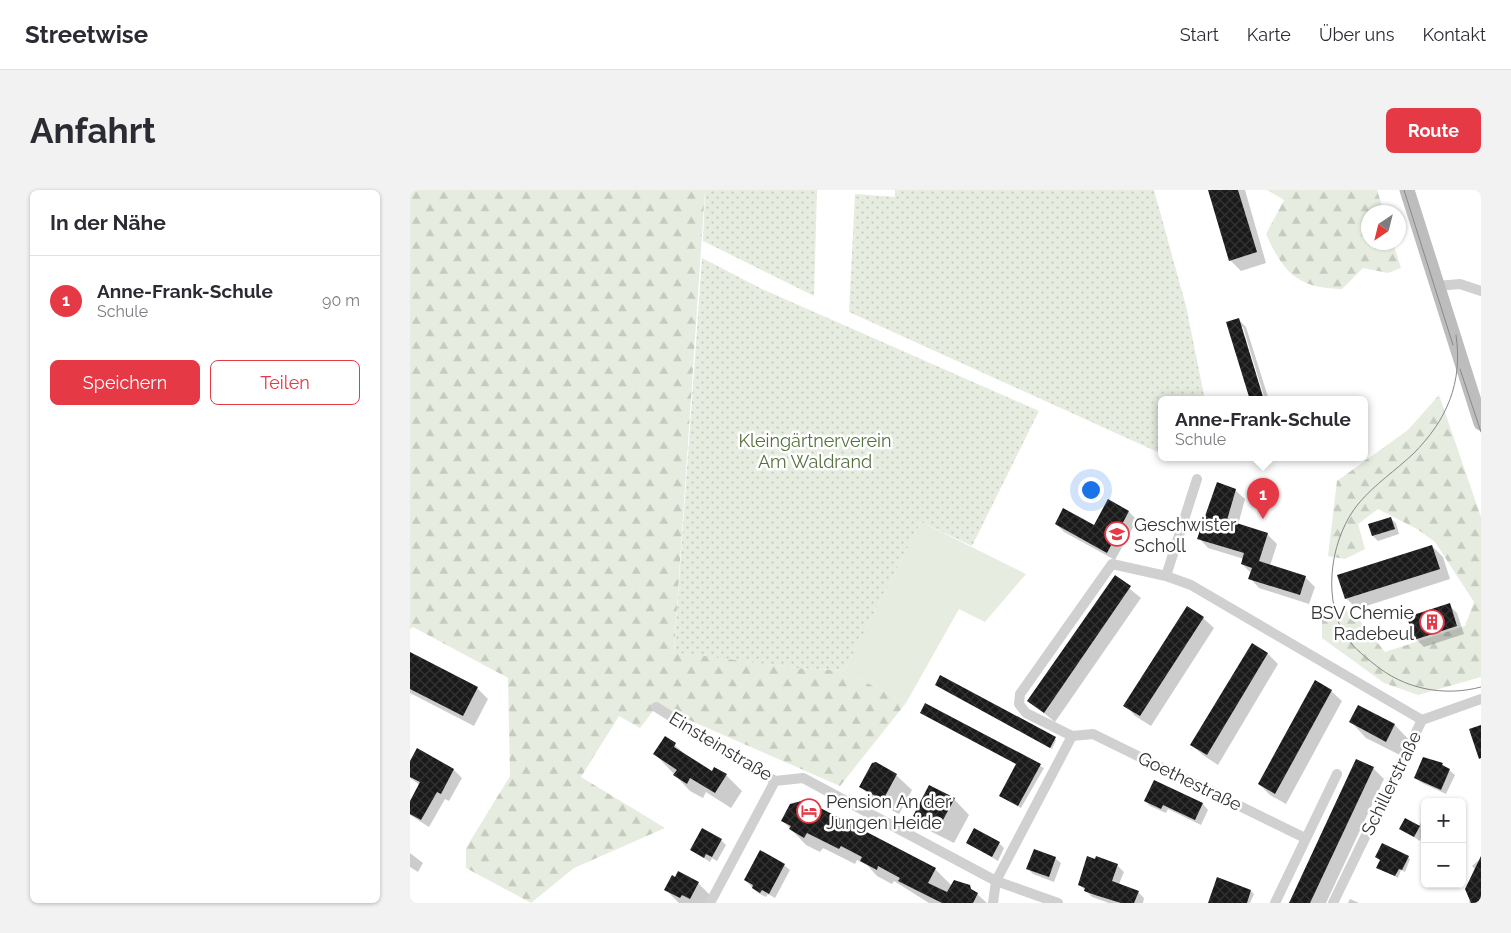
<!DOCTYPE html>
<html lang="de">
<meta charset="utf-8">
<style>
:root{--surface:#fff;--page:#f2f2f3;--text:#2b2b33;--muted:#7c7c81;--line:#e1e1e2;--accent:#e63946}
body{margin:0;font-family:Raleway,sans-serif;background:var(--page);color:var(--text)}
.controls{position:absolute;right:15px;bottom:15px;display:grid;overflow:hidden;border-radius:8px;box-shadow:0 1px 4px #0004}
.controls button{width:45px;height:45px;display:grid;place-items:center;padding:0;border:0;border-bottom:1px solid var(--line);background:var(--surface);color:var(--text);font:25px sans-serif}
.compass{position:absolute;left:951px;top:15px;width:45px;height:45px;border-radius:50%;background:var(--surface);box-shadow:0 1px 4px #0004;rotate:215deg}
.you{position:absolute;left:680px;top:299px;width:18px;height:18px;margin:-12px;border:4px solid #fff;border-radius:50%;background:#1a73e8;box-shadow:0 0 0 8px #1a73e833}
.badge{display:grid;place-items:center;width:32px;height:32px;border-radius:50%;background:var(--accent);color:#fff;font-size:16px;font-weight:700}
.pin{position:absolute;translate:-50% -41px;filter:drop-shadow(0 1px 2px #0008)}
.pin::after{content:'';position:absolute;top:26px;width:18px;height:15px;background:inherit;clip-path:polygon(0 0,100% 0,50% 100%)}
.popup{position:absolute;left:748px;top:206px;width:210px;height:65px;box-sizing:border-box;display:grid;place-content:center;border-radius:8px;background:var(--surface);filter:drop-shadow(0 1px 4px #0005);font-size:16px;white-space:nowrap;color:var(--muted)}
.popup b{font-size:19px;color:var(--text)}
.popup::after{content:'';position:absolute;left:50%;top:100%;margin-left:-10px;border:10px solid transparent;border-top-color:var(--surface)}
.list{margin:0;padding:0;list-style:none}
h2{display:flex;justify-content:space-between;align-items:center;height:65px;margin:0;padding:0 20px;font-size:21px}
h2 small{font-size:16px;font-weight:400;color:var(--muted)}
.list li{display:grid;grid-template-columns:32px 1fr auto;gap:15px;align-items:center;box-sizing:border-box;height:90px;padding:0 20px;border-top:1px solid var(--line)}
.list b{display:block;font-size:19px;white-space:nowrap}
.list p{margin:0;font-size:16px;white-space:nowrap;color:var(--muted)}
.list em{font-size:16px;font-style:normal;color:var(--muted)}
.actions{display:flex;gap:10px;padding:15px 20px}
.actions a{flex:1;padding:11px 0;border:1px solid var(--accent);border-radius:8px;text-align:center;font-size:18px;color:var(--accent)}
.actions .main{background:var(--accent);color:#fff}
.map{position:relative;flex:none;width:1071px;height:713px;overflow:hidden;border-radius:8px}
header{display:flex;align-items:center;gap:30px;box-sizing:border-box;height:70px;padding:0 25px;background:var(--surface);border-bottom:1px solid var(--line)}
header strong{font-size:24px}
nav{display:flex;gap:28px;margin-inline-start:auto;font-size:18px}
.intro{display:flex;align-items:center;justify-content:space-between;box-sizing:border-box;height:120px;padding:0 30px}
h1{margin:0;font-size:35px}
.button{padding:12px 22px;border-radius:8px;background:var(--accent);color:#fff;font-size:18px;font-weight:700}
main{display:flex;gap:30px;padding:0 30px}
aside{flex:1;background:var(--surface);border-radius:8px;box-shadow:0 1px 4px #0004}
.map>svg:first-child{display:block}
</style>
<header>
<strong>Streetwise</strong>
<nav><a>Start</a><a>Karte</a><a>Über uns</a><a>Kontakt</a></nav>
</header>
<div class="intro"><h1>Anfahrt</h1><a class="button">Route</a></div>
<main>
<aside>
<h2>In der Nähe<small></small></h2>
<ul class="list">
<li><span class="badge">1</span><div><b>Anne-Frank-Schule</b><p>Schule</p></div><em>90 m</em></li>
</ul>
<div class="actions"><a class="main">Speichern</a><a>Teilen</a></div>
</aside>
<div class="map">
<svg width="1071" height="713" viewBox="0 0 1071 713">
<defs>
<pattern id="forest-firs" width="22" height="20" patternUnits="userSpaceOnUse" patternTransform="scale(1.25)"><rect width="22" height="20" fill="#e6ecdf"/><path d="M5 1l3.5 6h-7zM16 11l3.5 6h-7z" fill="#c6cbc0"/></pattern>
<pattern id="garden-dots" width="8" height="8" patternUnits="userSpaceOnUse" patternTransform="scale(1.25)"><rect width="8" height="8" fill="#e6ecdf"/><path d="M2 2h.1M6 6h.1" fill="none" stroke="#c6cbc0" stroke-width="1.8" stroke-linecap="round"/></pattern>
<pattern id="building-cross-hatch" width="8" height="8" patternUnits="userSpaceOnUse" patternTransform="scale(1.25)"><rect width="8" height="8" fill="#1a1a1a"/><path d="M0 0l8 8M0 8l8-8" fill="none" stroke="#333"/></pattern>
</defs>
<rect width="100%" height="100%" fill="#fff"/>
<path fill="#e6ecdf" d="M 511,332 L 616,384 L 575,432 L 549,419 L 496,513 L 434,481 Z"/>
<path fill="url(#forest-firs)" d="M 0,0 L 295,0 L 264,461 L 387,478 L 434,481 L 496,513 L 430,596 L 247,516 L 230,538 L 209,526 L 171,587 L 255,638 L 164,678 L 121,713 L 56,678 L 56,658 L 100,586 L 98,488 L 3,437 L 0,439 Z
M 857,0 L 967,0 L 974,22 L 958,22 L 958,52 L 983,53 L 991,78 L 978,83 L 953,78 L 932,99 C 887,98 874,83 856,44 L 874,10 Z
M 1029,205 L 1071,327 L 1071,487 L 1008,505 L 974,493 L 912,448 L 912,420 L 942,421 L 975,462 L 1055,436 L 1064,412 L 1025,352 L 1007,339 L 968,319 L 948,334 L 955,359 L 935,369 L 918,366 L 927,291 L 998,240 Z"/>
<path fill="url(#garden-dots)" d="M 295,0 L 407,0 L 404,106 L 293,51 Z
M 485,0 L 744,0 L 776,116 L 795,210 L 752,210 L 752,264 L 439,122 L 445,4 L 485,7 Z
M 292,68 L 352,99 L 629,221 L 562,356 L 511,332 L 434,481 L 387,478 L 264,462 Z"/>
<path fill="#0003" d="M 800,0 L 835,0 L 856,73 L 831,81 L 820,70 Z
M 828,129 L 836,137 L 859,210 L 855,210 L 833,137 L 830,137 L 853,210 L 841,210 L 817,133 Z
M 907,207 L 911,210 L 898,210 Z
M 825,300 L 835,309 L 828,335 L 857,344 L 867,354 L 860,376 L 895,387 L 905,397 L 899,414 L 849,398 L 840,388 L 841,383 L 832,374 L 834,369 L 798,358 L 789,348 Z
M 699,311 L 719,322 L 727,330 L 705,370 L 654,342 L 646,334 L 685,337 Z
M 980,328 L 986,333 L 989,344 L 968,351 L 963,346 L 960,335 Z
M 1022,356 L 1033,367 L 1040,389 L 947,419 L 936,408 Z
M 705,387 L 731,408 L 645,532 L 619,511 Z
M 1039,415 L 1047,423 L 1054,444 L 1014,457 L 1006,449 Z
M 793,428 L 804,438 L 741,536 L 725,526 L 715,515 Z
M 842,454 L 858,464 L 868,474 L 808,575 L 793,565 L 782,555 Z
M 0,468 L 67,498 L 78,509 L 64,536 L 0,503 Z
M 526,495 L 643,547 L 646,550 L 642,559 Z
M 921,501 L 932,511 L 876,614 L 860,605 L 849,594 Z
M 515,515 L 634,578 L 611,618 L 590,606 L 607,574 L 514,525 L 512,522 Z
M 949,517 L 985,535 L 1000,551 L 992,566 L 956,548 L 941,532 Z
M 255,547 L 281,569 L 302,583 L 316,585 L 332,601 L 321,618 L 296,602 L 293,608 L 280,601 L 245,564 Z
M 7,560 L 44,580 L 52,588 L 39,611 L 35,609 L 19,637 L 0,625 L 0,614 L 10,595 L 0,588 L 0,573 Z
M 1032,574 L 1045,585 L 1036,604 L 1010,592 L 1005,587 Z
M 963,578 L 974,589 L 916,713 L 880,713 Z
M 486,585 L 502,600 L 489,624 L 466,612 L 450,596 Z
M 745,592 L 793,614 L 798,620 L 791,635 L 758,619 L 756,623 L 740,616 L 735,611 Z
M 544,609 L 559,625 L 544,653 L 520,641 L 505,625 Z
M 1014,626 L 1015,648 L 1012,646 L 1010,651 L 991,639 L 1009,636 Z
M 373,631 L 525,679 L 542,696 L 556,694 L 577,713 L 519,713 L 484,691 L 482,694 L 467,686 L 457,675 L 447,670 L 445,674 L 413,658 L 410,662 L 396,655 Z
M 311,650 L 316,655 L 307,671 L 302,668 L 300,672 L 282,660 Z
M 558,653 L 589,653 L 594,658 L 588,671 Z
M 0,663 L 13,673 L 8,682 L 0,677 Z
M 998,667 L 1000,669 L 995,682 L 991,680 L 988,688 L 970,679 Z
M 645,668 L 651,673 L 644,692 L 623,684 L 618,679 Z
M 1070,669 L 1071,713 L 1059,713 L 1066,680 L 1062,676 Z
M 374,675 L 380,680 L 365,708 L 358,704 L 356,707 L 348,703 L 335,690 Z
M 707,675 L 714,682 L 709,694 L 728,702 L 734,708 L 733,713 L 699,713 L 682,707 L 669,694 Z
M 808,689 L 841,701 L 844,704 L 840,713 L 799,713 Z
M 288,693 L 304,709 L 302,713 L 269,713 L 255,699 Z
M 940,709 L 949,713 L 938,713 Z"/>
<path fill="url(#building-cross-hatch)" d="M 798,0 L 828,0 L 847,62 L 819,71 Z
M 829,128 L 854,210 L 840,210 L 816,132 Z
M 807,292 L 826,299 L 817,330 L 858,343 L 849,371 L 896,386 L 890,405 L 838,389 L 842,378 L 831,374 L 834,363 L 787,349 Z
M 698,309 L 719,321 L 697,363 L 645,334 L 653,318 L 684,335 Z
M 981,327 L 985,339 L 962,346 L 958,334 Z
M 1022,355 L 1030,379 L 935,409 L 927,385 Z
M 705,385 L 721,396 L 634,523 L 617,511 Z
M 1040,413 L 1047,436 L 1004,450 L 997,427 Z
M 777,416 L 794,427 L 730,526 L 713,516 Z
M 842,453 L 858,463 L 797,565 L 780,555 Z
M 0,462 L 68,497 L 53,526 L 0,499 Z
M 530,485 L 646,547 L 640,558 L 525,495 Z
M 905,490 L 922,500 L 865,604 L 848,594 Z
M 515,513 L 631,574 L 608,616 L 589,606 L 606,574 L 510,523 Z
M 948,515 L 985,534 L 976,552 L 939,532 Z
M 1071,535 L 1071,568 L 1069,569 L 1059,539 Z
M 255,546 L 266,553 L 264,557 L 302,581 L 304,577 L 317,584 L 305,603 L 280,588 L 277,594 L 263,585 L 267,580 L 243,564 Z
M 7,558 L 44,579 L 31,604 L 27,602 L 11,630 L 0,624 L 0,611 L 10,592 L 0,587 L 0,571 Z
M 1013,567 L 1033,573 L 1032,575 L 1040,579 L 1031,600 L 1004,588 Z
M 946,569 L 964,577 L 900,713 L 879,713 Z
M 466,572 L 487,584 L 473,610 L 449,597 L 462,573 Z
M 744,590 L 793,613 L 785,630 L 753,615 L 751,619 L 734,611 Z
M 519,595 L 545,608 L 528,639 L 503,626 Z
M 395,610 L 526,678 L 518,693 L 537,702 L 544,690 L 560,695 L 561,699 L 568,703 L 563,713 L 532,713 L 488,691 L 490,688 L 468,676 L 467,680 L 450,671 L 452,667 L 431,656 L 429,659 L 397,643 L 394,648 L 379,639 L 381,636 L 371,631 L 380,614 Z
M 995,628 L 1010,636 L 1004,647 L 989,639 Z
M 292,638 L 312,649 L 302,667 L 296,664 L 294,668 L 280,660 Z
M 564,638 L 590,652 L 582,667 L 556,653 Z
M 972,653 L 999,666 L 992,680 L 989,679 L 985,686 L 966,678 L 970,670 L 965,667 Z
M 624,659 L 646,667 L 639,687 L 616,679 Z
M 350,660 L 375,674 L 359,704 L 352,700 L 350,703 L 342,698 L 343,695 L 334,690 Z
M 677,666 L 685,669 L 686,666 L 708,674 L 702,691 L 729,701 L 724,713 L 711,713 L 685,705 L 674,701 L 675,698 L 668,695 Z
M 1071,666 L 1071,713 L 1061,713 L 1055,699 Z
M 268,681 L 289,692 L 280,709 L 272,705 L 270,708 L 254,700 L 262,685 L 265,687 Z
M 807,687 L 841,700 L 837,713 L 798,713 Z"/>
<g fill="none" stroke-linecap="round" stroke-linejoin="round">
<path stroke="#d0d0d0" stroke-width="10" d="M 1027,96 L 1050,94 L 1071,101
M 756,386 L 787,289
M 246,517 L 365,591 L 393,588 L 586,691 L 648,713
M 895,648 L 683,544 L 662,546 L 616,523 L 609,514 L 610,504 L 702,374 L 756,386 L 781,395 L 1012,530
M 300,713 L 365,591
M 583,713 L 586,691 L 662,546
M 865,713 L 927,584
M 923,713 L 1012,530 L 1071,509"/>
<path stroke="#bdbdbd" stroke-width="15" d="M 997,0 L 1071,233"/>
<path stroke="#888" stroke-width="1" d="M 994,0 L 1043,155
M 1046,145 C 1053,193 1037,230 1003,264 C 985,281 965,294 949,313 C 922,345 912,403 933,442 C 940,455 953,465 964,474 C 994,499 1034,507 1071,497
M 1050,179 L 1071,242"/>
</g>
<defs>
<g id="school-ring" transform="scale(1.25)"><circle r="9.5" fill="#fff" stroke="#e63946" stroke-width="1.5"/><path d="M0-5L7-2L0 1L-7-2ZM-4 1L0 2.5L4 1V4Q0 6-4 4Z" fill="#e63946"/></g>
<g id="building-ring" transform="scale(1.25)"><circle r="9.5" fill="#fff" stroke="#e63946" stroke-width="1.5"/><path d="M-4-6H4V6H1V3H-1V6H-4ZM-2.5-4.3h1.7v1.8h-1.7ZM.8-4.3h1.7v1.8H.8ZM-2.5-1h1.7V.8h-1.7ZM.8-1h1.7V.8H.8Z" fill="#e63946"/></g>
<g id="hotel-ring" transform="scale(1.25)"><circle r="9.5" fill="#fff" stroke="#e63946" stroke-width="1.5"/><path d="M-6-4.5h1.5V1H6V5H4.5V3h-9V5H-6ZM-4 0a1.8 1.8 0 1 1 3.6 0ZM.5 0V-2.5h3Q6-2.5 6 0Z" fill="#e63946"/></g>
</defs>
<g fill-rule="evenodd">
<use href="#school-ring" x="707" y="344"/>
<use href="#building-ring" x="1022" y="432"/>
<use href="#hotel-ring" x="399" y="621"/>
</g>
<g text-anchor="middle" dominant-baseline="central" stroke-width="5" stroke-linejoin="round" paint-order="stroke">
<g font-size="18" fill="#56703f" stroke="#fff">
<text x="405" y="250">Kleingärtnerverein<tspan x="405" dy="21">Am Waldrand</tspan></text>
</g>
<g font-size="18" fill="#333" stroke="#fff" text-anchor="start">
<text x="724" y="334">Geschwister<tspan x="724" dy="21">Scholl</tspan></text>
<text x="1004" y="422" text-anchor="end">BSV Chemie<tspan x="1004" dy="21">Radebeul</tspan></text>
<text x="416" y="611">Pension An der<tspan x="416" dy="21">Jungen Heide</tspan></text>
</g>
<g font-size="18" fill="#333" stroke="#fff">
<text transform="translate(311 556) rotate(31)">Einsteinstraße</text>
<text transform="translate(780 591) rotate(26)">Goethestraße</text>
<text transform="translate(981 593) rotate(-64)">Schillerstraße</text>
</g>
</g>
</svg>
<div class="controls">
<button>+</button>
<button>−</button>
</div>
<svg class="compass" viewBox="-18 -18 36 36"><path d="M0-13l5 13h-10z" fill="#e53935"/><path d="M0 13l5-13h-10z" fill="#7c7c81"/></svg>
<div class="you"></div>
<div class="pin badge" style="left:853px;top:329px">1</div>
<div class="popup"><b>Anne-Frank-Schule</b>Schule</div>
</div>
</main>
